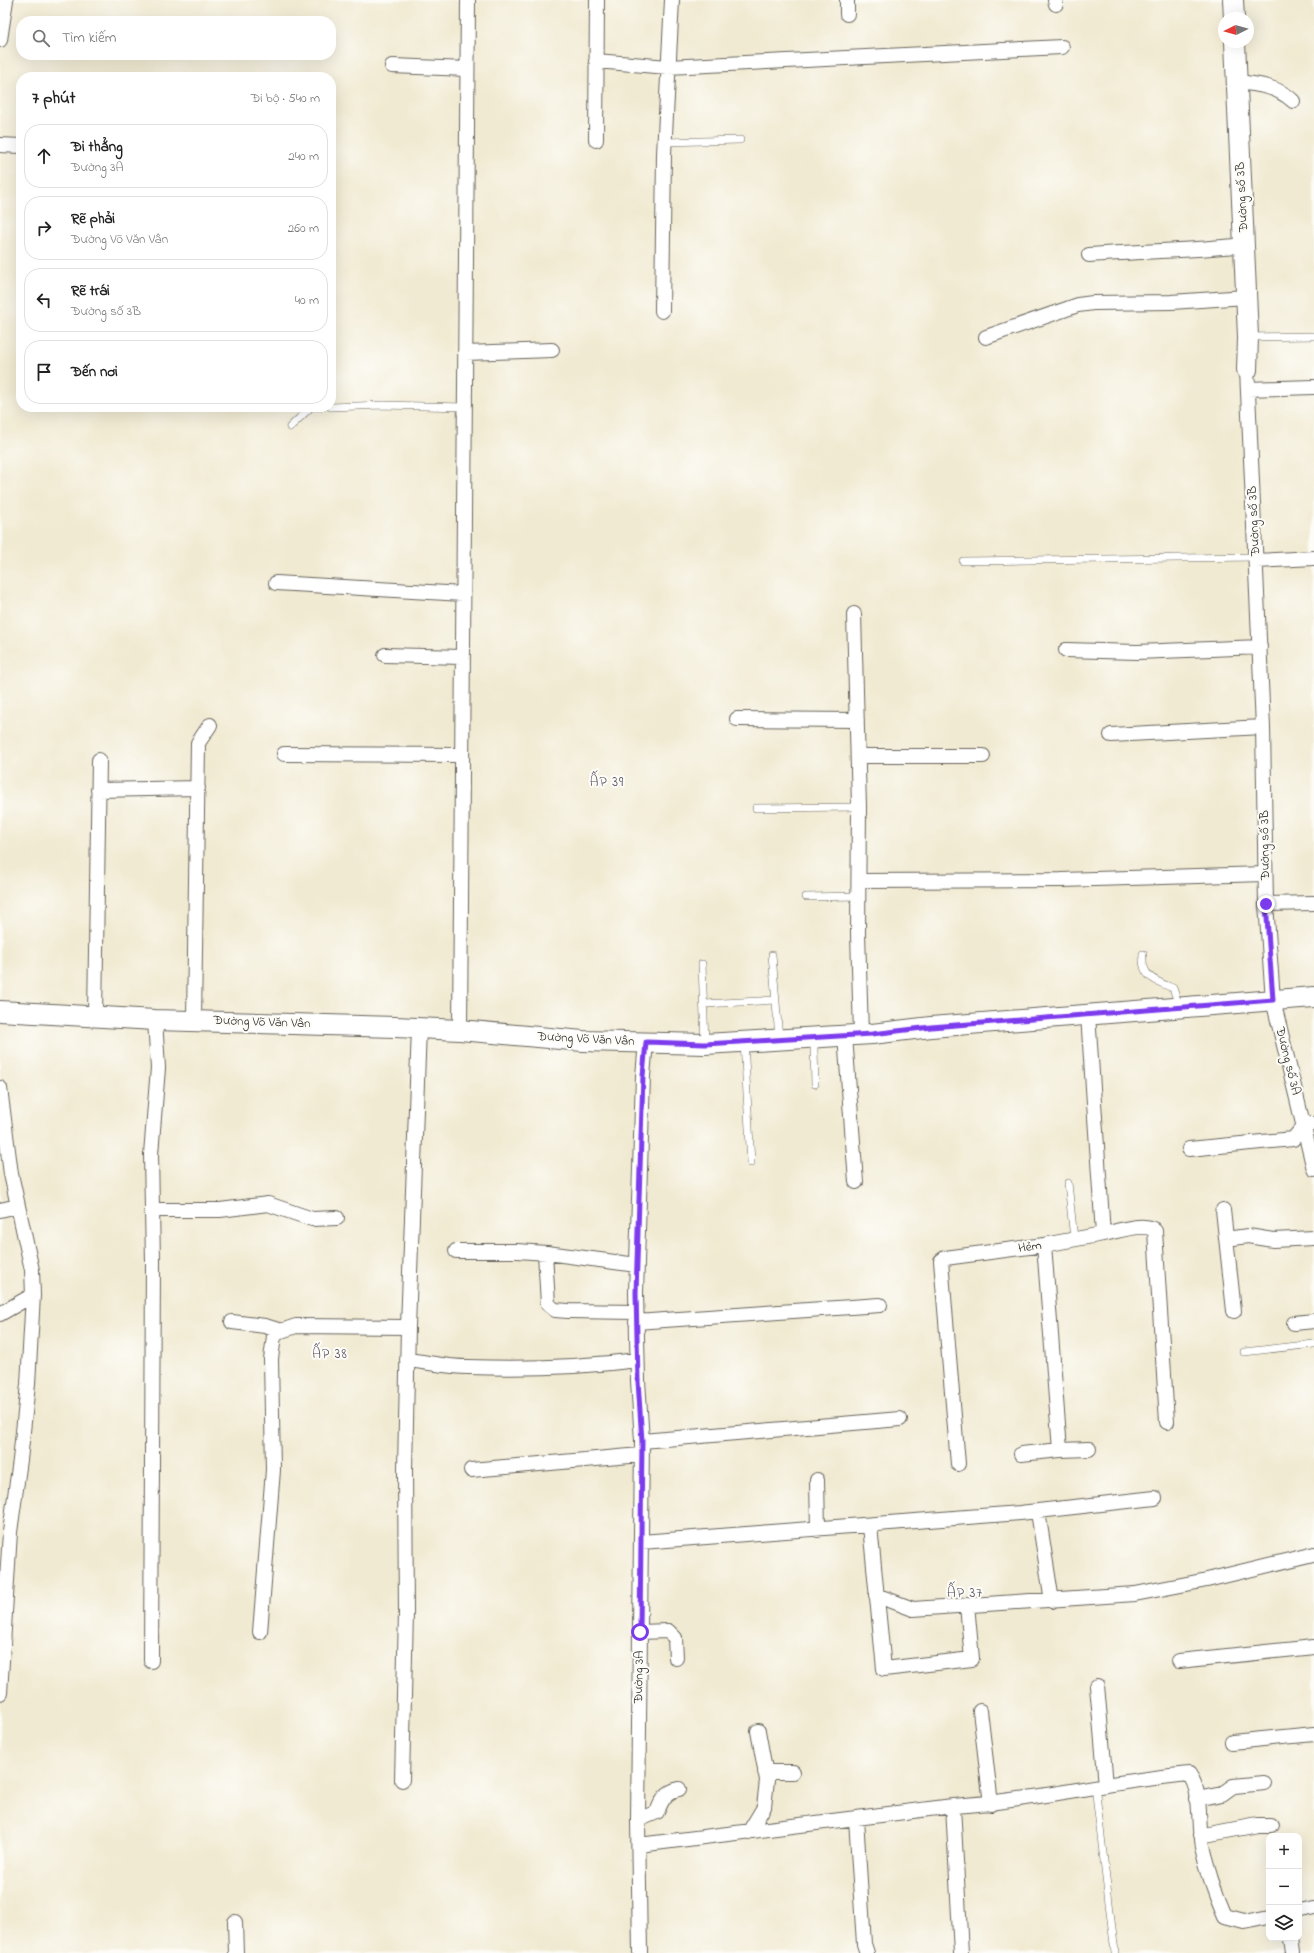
<!DOCTYPE html>
<html lang="vi">
<meta charset="utf-8">
<style>
:root{--surface:#fff;--page:#f6f6f6;--text:#222;--muted:#767676;--line:#e0e0e0}
body{margin:0;font-family:"Indie Flower",sans-serif;background:var(--page);color:var(--text)}
.controls{position:absolute;right:12px;bottom:12px;display:grid;overflow:hidden;border-radius:8px;box-shadow:0 4px 16px #0002}
.controls button{width:36px;height:36px;display:grid;place-items:center;padding:0;border:0;border-bottom:1px solid var(--line);background:var(--surface);color:var(--text);font:20px sans-serif}
.compass{position:absolute;left:1218px;top:12px;width:36px;height:36px;border-radius:50%;background:var(--surface);box-shadow:0 4px 16px #0002;rotate:265deg}
.stop{position:absolute;width:12px;height:12px;margin:-9px;border:3px solid #7c3aed;border-radius:50%;background:#fff}
.stop.end{background:#7c3aed;border-color:#fff;box-shadow:0 1px 4px #0008}
.list{margin:0;padding:0;list-style:none}
h2{display:flex;justify-content:space-between;align-items:center;height:52px;margin:0;padding:0 16px;font-size:17px}
h2 small{font-size:13px;font-weight:400;color:var(--muted)}
.list li{display:grid;grid-template-columns:26px 1fr auto;gap:12px;align-items:center;box-sizing:border-box;height:64px;margin:0 8px 8px;padding:0 8px;border:1px solid var(--line);border-radius:16px}
.list b{display:block;font-size:15px;white-space:nowrap}
.list p{margin:0;font-size:13px;white-space:nowrap;color:var(--muted)}
.list em{font-size:13px;font-style:normal;color:var(--muted)}
.icon{flex:none;width:22px;height:22px;fill:none;stroke:currentColor;stroke-width:2;stroke-linecap:round;stroke-linejoin:round}
.map{position:relative;flex:none;width:1314px;height:1953px;overflow:hidden}
.search{position:absolute;background:var(--surface);box-shadow:0 4px 16px #0002;left:16px;top:16px;width:320px;height:44px;display:flex;align-items:center;gap:10px;box-sizing:border-box;padding:0 14px;border-radius:16px;color:var(--muted);font-size:15px}
.panel{position:absolute;background:var(--surface);box-shadow:0 4px 16px #0002;left:16px;top:72px;width:320px;height:340px;border-radius:16px}
.map>svg:first-child{display:block}
</style>
<div class="map">
<svg width="1314" height="1953" viewBox="0 0 1314 1953">
<rect width="100%" height="100%" fill="#fdfcf7"/>
<filter id="ink" filterUnits="userSpaceOnUse"><feTurbulence type="fractalNoise" baseFrequency=".025" numOctaves="2"/><feDisplacementMap in="SourceGraphic" scale="8" xChannelSelector="R" yChannelSelector="G"/><feConvolveMatrix kernelMatrix="1 2 1 2 8 2 1 2 1" color-interpolation-filters="sRGB"/></filter>
<filter id="wash" filterUnits="userSpaceOnUse"><feTurbulence type="fractalNoise" baseFrequency=".012" numOctaves="4" result="noise"/><feDisplacementMap in="SourceGraphic" scale="16" xChannelSelector="R" yChannelSelector="G"/><feGaussianBlur stdDeviation="0.9" result="paint"/><feColorMatrix in="noise" values="0 0 0 0 0 0 0 0 0 0 0 0 0 0 0 0 0 1.4 0 .05"/><feComposite in="paint" operator="in"/></filter>
<g filter="url(#wash)">
<rect width="100%" height="100%" fill="#f1ead2"/>
</g>
<g filter="url(#ink)">
<g fill="none" stroke-linecap="round" stroke-linejoin="round">
<g stroke="#67645c" stroke-width="8">
<path id="lane" d="M 665,142 L 740,140
M 1250,337 L 1314,336
M 331,407 L 383,405 L 464,407
M 290,427 L 311,407 L 322,407
M 963,561 L 1256,557
M 756,808 L 859,807
M 806,897 L 858,896
M 1143,954 C 1141,977 1155,981 1173,988 L 1179,1006
M 772,955 L 779,1038
M 702,964 L 705,1044
M 704,1004 L 776,1000
M 744,1042 L 751,1163
M 815,1084 L 814,1049 L 815,1039
M 1068,1183 L 1074,1239
M 1244,1352 L 1314,1344
M 1095,1786 L 1115,1953"/>
</g>
<g stroke="#67645c" stroke-width="16">
<path id="street" d="M 847,0 L 847,14
M 1055,0 L 1056,4
M 0,40 L 6,0
M 596,61 L 668,67 L 1062,47
M 392,66 L 467,69
M 1236,82 C 1257,84 1277,86 1293,101
M 596,140 L 597,0
M 0,145 L 21,146
M 1089,255 C 1140,251 1192,251 1244,245
M 662,311 L 664,154 L 672,0
M 986,337 L 1078,305 L 1093,303 L 1171,302 L 1246,297
M 465,353 L 552,350
M 1247,370 L 1263,727 L 1266,904 L 1273,1000 L 1314,1169
M 1248,389 L 1314,387
M 1256,561 L 1314,558
M 276,583 L 463,594
M 854,614 L 859,807 L 858,933 L 861,1034
M 1066,650 L 1137,652 L 1260,647
M 385,655 L 462,657
M 737,719 L 857,720
M 1111,735 L 1263,727
M 284,754 L 461,755
M 858,756 L 983,756
M 98,790 L 198,788
M 859,881 L 1061,880 L 1265,874
M 1266,904 L 1314,903
M 95,1015 L 99,760
M 194,1020 L 198,743 L 210,725
M 460,1030 L 468,0
M 845,1036 L 856,1182
M 0,1088 L 11,1174 L 32,1270 L 33,1295 L 28,1384 L 20,1460 L 10,1532 L 0,1693
M 1189,1149 L 1293,1139 L 1305,1125 L 1312,1124
M 0,1210 L 18,1206
M 152,1210 L 220,1210 L 268,1204 L 312,1219 L 337,1218
M 1223,1210 L 1234,1311
M 1103,1234 C 1116,1232 1146,1221 1155,1231 L 1167,1422
M 1226,1239 L 1248,1236 L 1273,1240 L 1314,1238
M 1044,1245 L 1060,1450
M 456,1251 L 517,1251 L 547,1253 L 637,1265
M 545,1253 L 548,1304 L 555,1310 L 568,1311 L 636,1312
M 0,1314 L 33,1295
M 232,1322 L 265,1326 L 281,1331
M 636,1322 L 880,1305
M 1294,1323 L 1314,1321
M 407,1360 C 427,1362 448,1367 468,1367 C 523,1369 583,1367 637,1360
M 642,1441 L 900,1419
M 1021,1454 L 1060,1450 L 1089,1449
M 958,1464 L 941,1261 L 945,1258 L 1044,1245 L 1103,1234 L 1088,1015
M 471,1470 L 641,1455
M 817,1480 L 818,1530
M 1038,1512 L 1052,1601
M 870,1526 L 884,1669 L 972,1659 L 967,1605
M 641,1542 L 1020,1513 L 1155,1498
M 876,1595 L 913,1609 L 1135,1594 L 1207,1580 L 1314,1554
M 260,1632 L 273,1470 L 271,1359 L 274,1336 L 281,1331 L 296,1326 L 408,1327
M 640,1632 L 668,1631 L 675,1638 L 676,1658
M 151,1661 L 153,1262 L 151,1154 L 158,1068 L 155,1020
M 1179,1661 L 1314,1647
M 1097,1686 L 1106,1785
M 980,1711 L 991,1804
M 1232,1742 L 1314,1734
M 765,1772 L 793,1772
M 402,1780 L 406,1612 L 405,1469 L 408,1327 L 419,1028
M 1197,1799 L 1222,1794 L 1233,1786 L 1264,1783
M 953,1806 L 961,1953
M 856,1819 L 864,1944 L 867,1953
M 638,1820 L 657,1812 C 662,1800 665,1792 679,1789
M 749,1832 L 764,1807 L 767,1780 L 758,1731
M 1200,1836 L 1258,1825 L 1272,1825
M 639,1845 L 953,1806 C 1033,1801 1110,1781 1189,1774 C 1203,1793 1197,1823 1202,1846 C 1207,1870 1215,1893 1225,1916 L 1244,1921 L 1269,1916
M 1299,1910 L 1314,1907
M 235,1922 L 236,1953
M 1289,1938 L 1291,1953
M 640,1953 L 638,1820 L 642,1441 L 638,1381 L 636,1293 L 643,1076 L 646,1042"/>
</g>
<g stroke="#67645c" stroke-width="22">
<path id="secondary" d="M 1233,0 L 1234,18
M 1235,42 L 1248,337 L 1247,370
M 0,1011 L 155,1020 L 395,1027 L 460,1030 L 583,1041 L 705,1044 L 872,1034 L 931,1027 L 1314,997"/>
</g>
<use href="#lane" stroke="#fff" stroke-width="7"/>
<use href="#street" stroke="#fff" stroke-width="14"/>
<use href="#secondary" stroke="#fff" stroke-width="20"/>
</g>
</g>
<g fill="none" stroke-linecap="round" stroke-linejoin="round" filter="url(#ink)">
<path stroke="#7c3aed" stroke-width="5" d="M 640,1632 L 642,1441 L 638,1381 L 636,1293 L 643,1076 L 646,1042 L 705,1044 L 872,1034 L 931,1027 L 1273,1000 L 1266,904"/>
</g>
<g text-anchor="middle" dominant-baseline="central" stroke-width="4" stroke-linejoin="round" paint-order="stroke">
<g font-size="13" fill="#1c1c1c" stroke="#fdfcf7">
<text transform="translate(1242 197) rotate(-93)">Đường số 3B</text>
<text transform="translate(1254 521) rotate(-93)">Đường số 3B</text>
<text transform="translate(1265 845) rotate(-91)">Đường số 3B</text>
<text transform="translate(262 1022) rotate(2)">Đường Võ Văn Vân</text>
<text transform="translate(586 1039) rotate(3)">Đường Võ Văn Vân</text>
<text transform="translate(1288 1061) rotate(76)">Đường số 3A</text>
<text transform="translate(1030 1247) rotate(-8)">Hẻm</text>
<text transform="translate(639 1677) rotate(-89)">Đường 3A</text>
</g>
<g font-size="14" letter-spacing="1" fill="#534d5f" stroke="#fdfcf7">
<text x="607" y="782">ẤP 39</text>
<text x="330" y="1354">ẤP 38</text>
<text x="965" y="1593">ẤP 37</text>
</g>
</g>
</svg>
<div class="controls">
<button>+</button>
<button>−</button>
<button><svg class="icon" aria-label="layers" viewBox="0 0 24 24"><path d="M12 4l9 5-9 5-9-5zM3 14l9 5 9-5"/></svg></button>
</div>
<svg class="compass" viewBox="-18 -18 36 36"><path d="M0-13l5 13h-10z" fill="#e53935"/><path d="M0 13l5-13h-10z" fill="#767676"/></svg>
<div class="stop" style="left:640px;top:1632px"></div>
<div class="stop end" style="left:1266px;top:904px"></div>
<div class="search"><svg class="icon" aria-label="search" viewBox="0 0 24 24"><circle cx="10" cy="10" r="6"/><path d="M15 15l6 6"/></svg>Tìm kiếm</div>
<section class="panel">
<h2>7 phút<small>Đi bộ · 540 m</small></h2>
<ul class="list">
<li><svg class="icon" aria-label="ahead" viewBox="0 0 24 24"><path d="M12 20V5M6 11l6-6 6 6"/></svg><div><b>Đi thẳng</b><p>Đường 3A</p></div><em>240 m</em></li>
<li><svg class="icon" aria-label="right" viewBox="0 0 24 24"><path d="M7 20v-9h11M14 6l5 5-5 5"/></svg><div><b>Rẽ phải</b><p>Đường Võ Văn Vân</p></div><em>260 m</em></li>
<li><svg class="icon" aria-label="left" viewBox="0 0 24 24"><path d="M17 20v-9H6M10 6l-5 5 5 5"/></svg><div><b>Rẽ trái</b><p>Đường số 3B</p></div><em>40 m</em></li>
<li><svg class="icon" aria-label="arrive" viewBox="0 0 24 24"><path d="M6 21V4h12l-3 4 3 4H6"/></svg><div><b>Đến nơi</b></div></li>
</ul>
</section>
</div>
